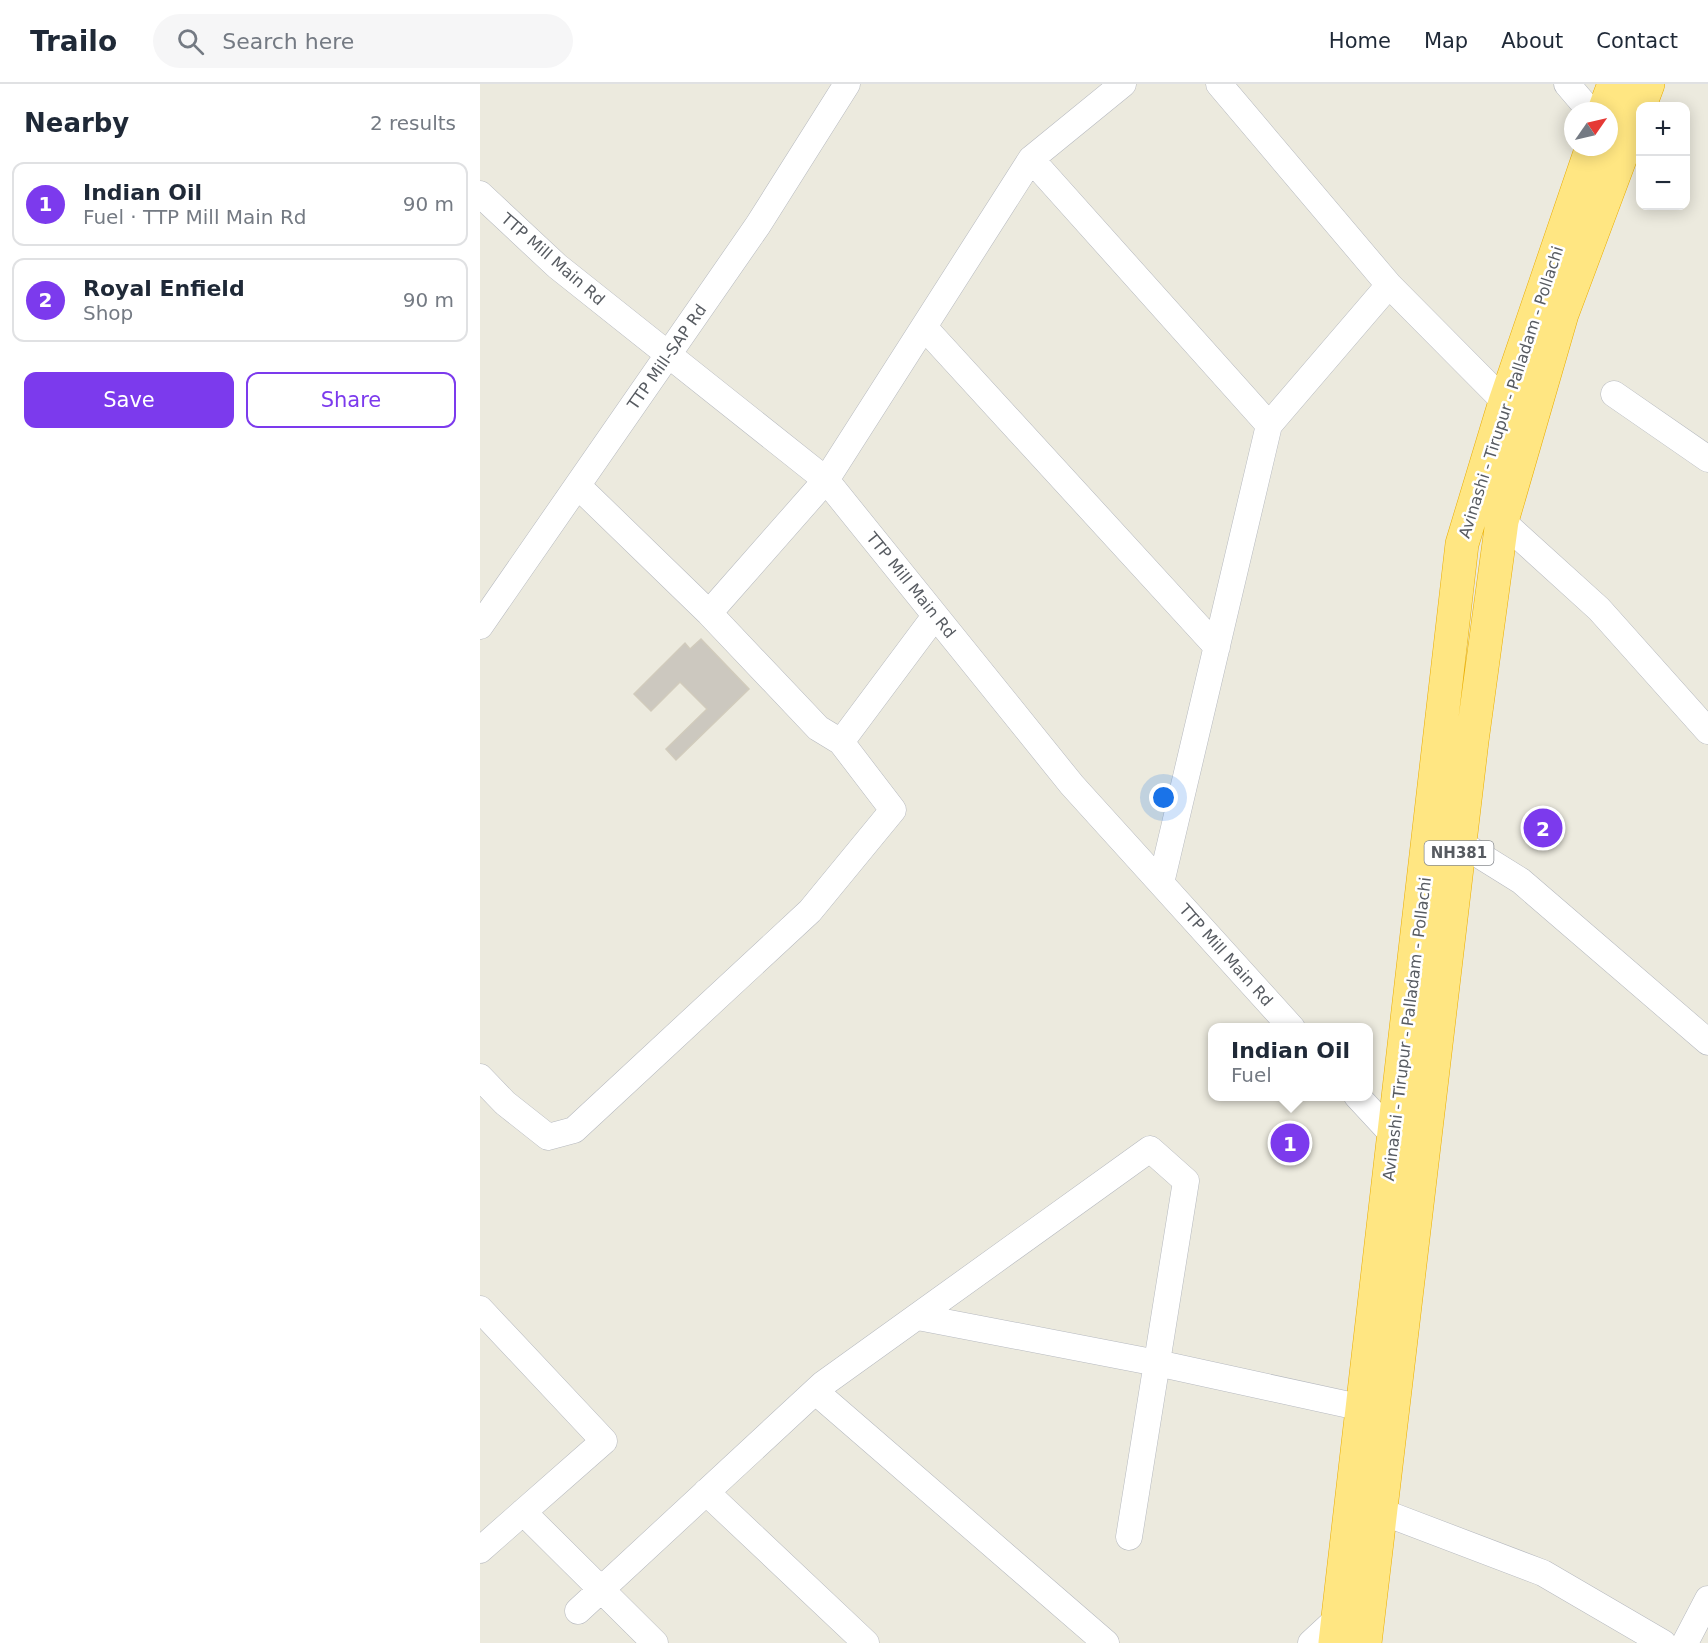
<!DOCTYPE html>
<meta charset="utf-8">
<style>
:root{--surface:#fff;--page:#f6f6f7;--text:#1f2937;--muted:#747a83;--line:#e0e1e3;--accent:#7c3aed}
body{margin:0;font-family:"DejaVu Sans",sans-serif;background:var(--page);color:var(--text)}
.controls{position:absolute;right:18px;top:18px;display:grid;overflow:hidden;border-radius:12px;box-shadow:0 3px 15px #0003}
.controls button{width:54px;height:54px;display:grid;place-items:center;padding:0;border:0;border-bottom:2px solid var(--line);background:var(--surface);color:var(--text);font:30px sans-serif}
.compass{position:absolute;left:1084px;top:18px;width:54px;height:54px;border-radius:50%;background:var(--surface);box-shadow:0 3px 15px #0003;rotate:56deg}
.you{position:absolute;left:684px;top:714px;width:21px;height:21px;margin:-15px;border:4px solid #fff;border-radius:50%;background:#1a73e8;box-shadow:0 0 0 9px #1a73e833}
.badge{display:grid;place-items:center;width:39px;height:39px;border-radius:50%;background:var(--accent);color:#fff;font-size:20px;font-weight:700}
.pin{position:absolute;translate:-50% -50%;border:3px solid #fff;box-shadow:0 2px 6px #0006}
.popup{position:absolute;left:728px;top:939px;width:165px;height:78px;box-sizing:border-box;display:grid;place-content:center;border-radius:12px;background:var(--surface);filter:drop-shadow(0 2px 4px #0005);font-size:20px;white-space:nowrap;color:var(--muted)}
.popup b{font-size:22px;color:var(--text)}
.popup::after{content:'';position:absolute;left:50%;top:100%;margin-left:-12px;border:12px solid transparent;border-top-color:var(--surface)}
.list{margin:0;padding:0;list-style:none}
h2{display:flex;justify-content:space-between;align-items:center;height:78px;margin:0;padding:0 24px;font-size:26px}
h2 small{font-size:20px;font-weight:400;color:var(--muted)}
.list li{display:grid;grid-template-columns:39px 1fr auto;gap:18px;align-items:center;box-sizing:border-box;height:84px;margin:0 12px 12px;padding:0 12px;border:2px solid var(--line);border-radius:12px}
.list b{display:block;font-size:22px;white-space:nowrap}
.list p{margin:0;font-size:20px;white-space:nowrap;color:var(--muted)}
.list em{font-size:20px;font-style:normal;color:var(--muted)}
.actions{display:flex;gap:12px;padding:18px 24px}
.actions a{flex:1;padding:14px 0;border:2px solid var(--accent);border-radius:12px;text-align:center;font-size:21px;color:var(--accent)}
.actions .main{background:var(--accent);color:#fff}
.icon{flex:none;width:33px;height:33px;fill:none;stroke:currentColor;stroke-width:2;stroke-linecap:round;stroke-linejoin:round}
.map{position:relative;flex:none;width:1228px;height:1559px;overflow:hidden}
header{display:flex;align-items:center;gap:36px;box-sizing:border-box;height:84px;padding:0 30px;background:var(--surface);border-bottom:2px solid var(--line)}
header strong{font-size:28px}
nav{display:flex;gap:33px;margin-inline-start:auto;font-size:21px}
.search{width:420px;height:54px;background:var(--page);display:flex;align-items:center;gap:15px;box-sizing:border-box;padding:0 21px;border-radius:33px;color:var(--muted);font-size:22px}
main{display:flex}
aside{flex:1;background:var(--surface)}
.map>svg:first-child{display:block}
</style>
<header>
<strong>Trailo</strong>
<div class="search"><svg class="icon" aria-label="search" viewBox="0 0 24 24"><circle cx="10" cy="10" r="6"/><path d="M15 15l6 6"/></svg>Search here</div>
<nav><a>Home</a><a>Map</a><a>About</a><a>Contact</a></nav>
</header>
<main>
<aside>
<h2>Nearby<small>2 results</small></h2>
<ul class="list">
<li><span class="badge">1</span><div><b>Indian Oil</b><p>Fuel · TTP Mill Main Rd</p></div><em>90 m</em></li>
<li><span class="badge">2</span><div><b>Royal Enfield</b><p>Shop</p></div><em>90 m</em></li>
</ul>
<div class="actions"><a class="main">Save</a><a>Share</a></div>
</aside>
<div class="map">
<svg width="1228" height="1559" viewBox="0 0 1228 1559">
<rect width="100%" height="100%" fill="#eceade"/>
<path fill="#ccc8bf" stroke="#d1cbbc" stroke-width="1.5" d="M 221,555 L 269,605 L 196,676 L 186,665 L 227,625 L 200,598 L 171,627 L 154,610 L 205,559 L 210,565 Z"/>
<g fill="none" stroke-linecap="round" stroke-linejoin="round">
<g stroke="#b6b9bf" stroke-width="27">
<path id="minor" d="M 739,0 L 909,201 L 1025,318
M 1087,0 L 1110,27
M 551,75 L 789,341
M 0,110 L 77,182 L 346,396 L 592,701 L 812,944
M 444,243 L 737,563
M 1134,310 L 1228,375
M 1022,437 L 1119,525 L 1228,647
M 229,529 L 346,396 L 551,75 L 643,0
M 0,542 L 278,141 L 367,0
M 361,658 L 455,532
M 980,759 L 1041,797 L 1228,958
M 681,799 L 789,341 L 909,201
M 0,993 L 25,1019 L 68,1053 L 94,1046 L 330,827 L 413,726 L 361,658 L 338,644 L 229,529 L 98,402
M 877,1012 L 915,1053 L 927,1056
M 0,1225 L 124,1357 L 0,1466
M 438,1233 L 677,1279 L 883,1324
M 336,1308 L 626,1559
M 226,1408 L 386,1559
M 884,1421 L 1063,1489 L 1183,1559
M 43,1428 L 175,1559
M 98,1527 L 343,1300 L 670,1065 L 706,1097 L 649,1453
M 831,1559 L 858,1534
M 1205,1559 L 1228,1515"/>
</g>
<g stroke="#eaad00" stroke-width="34">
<path id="highway" d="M 1124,27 L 1134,0
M 855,1559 L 982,460 L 1025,318 L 1112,63
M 885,1559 L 992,657 L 1022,437 L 1082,230 L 1168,0"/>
</g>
<use href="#minor" stroke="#fff" stroke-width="26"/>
<use href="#highway" stroke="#ffe682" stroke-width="33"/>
</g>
<g text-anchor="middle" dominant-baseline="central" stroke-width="5" stroke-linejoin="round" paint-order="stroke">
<rect fill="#fff" stroke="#898c90" stroke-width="1.5" x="944.5" y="757" width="69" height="24" rx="4.5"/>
<g font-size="15" font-weight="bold" fill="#575b61">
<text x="979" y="769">NH381</text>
</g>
<g font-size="16" fill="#575b61" stroke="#fff">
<text transform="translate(73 175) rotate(41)">TTP Mill Main Rd</text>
<text transform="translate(187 273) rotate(-55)">TTP Mill-SAP Rd</text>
<text transform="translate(1031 308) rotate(-72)">Avinashi - Tirupur - Palladam - Pollachi</text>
<text transform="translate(431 501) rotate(51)">TTP Mill Main Rd</text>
<text transform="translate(746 871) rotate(48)">TTP Mill Main Rd</text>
<text transform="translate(927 945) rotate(-83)">Avinashi - Tirupur - Palladam - Pollachi</text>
</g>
</g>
</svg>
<div class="controls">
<button>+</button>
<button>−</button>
</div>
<svg class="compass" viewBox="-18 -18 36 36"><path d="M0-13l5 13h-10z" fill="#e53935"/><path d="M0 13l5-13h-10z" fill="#747a83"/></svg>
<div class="you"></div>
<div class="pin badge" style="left:810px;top:1059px">1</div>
<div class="popup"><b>Indian Oil</b>Fuel</div>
<div class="pin badge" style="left:1063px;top:744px">2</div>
</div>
</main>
